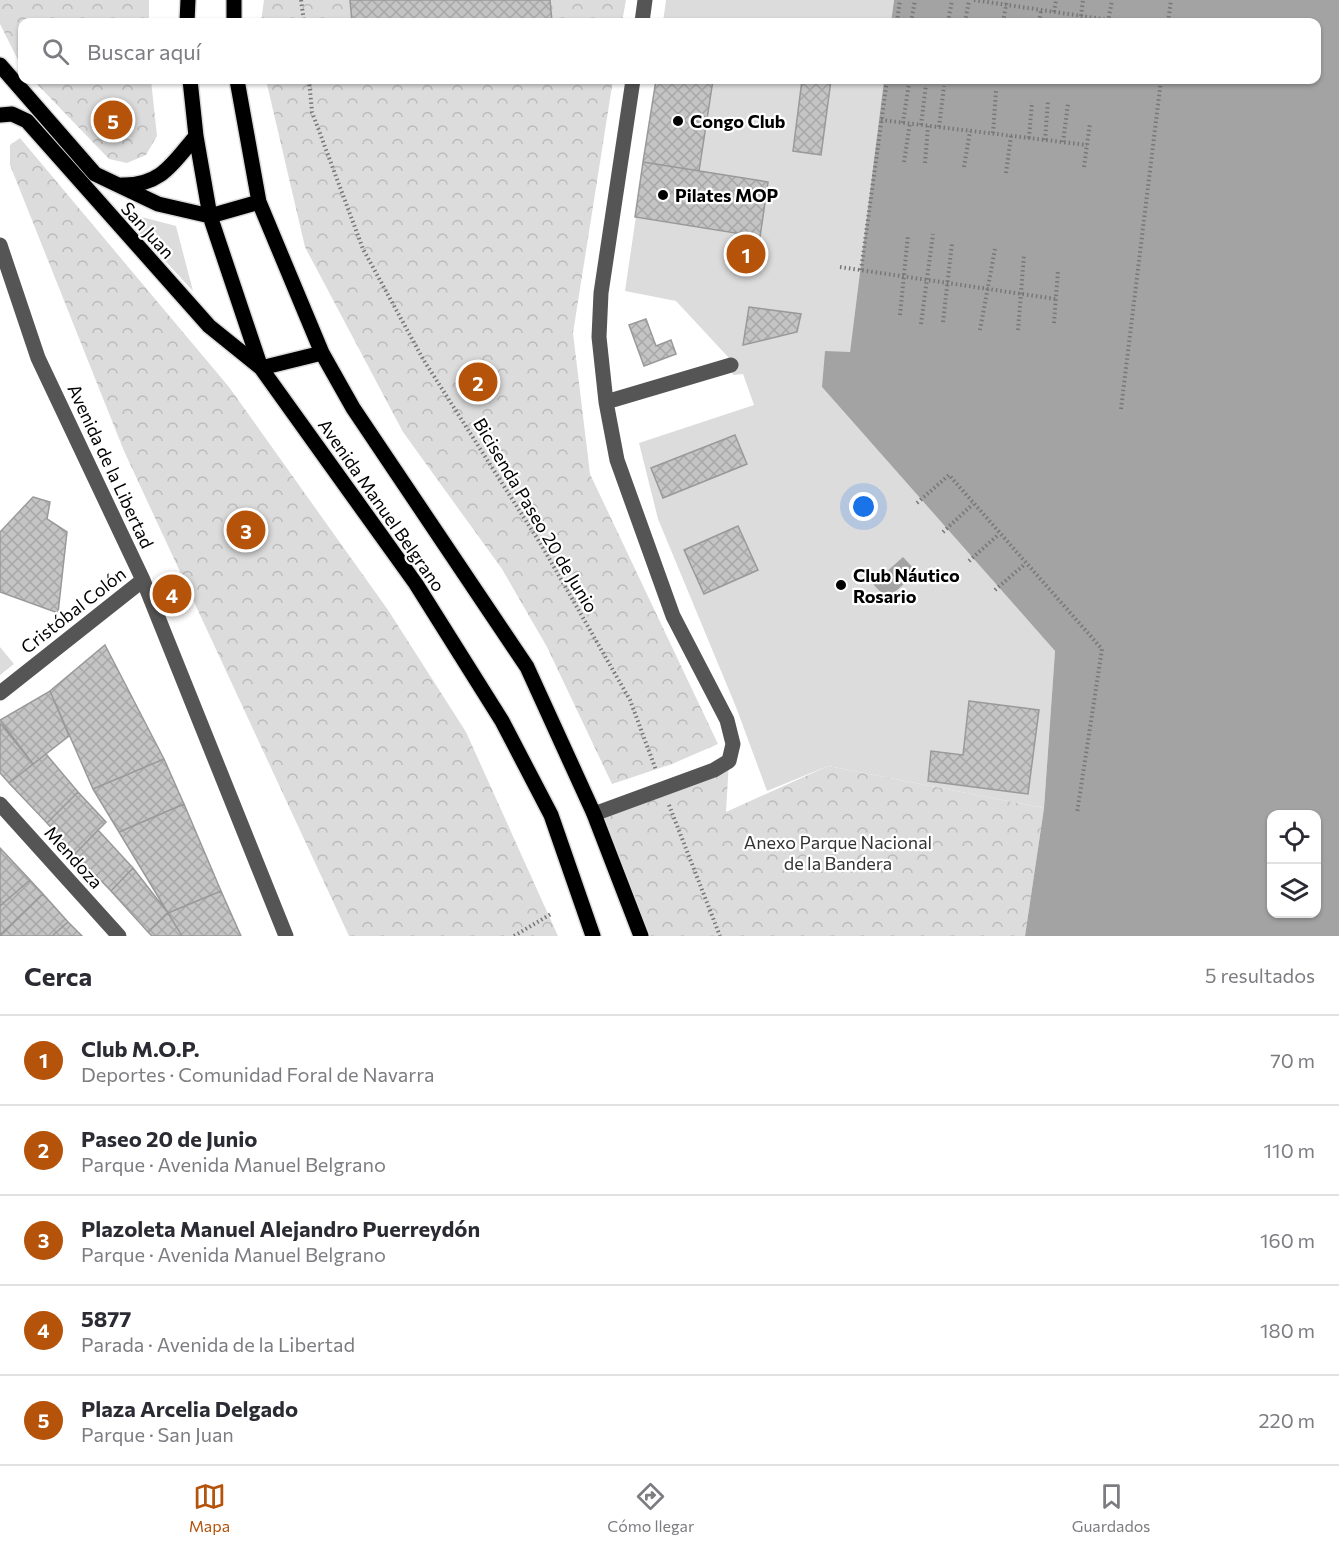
<!DOCTYPE html>
<html lang="es">
<meta charset="utf-8">
<style>
:root{--surface:#fff;--page:#f2f2f3;--text:#2b2b33;--muted:#7c7c81;--line:#e1e1e2;--accent:#b45309}
body{margin:0;font-family:Commissioner,sans-serif;background:var(--page);color:var(--text)}
.controls{position:absolute;right:18px;bottom:18px;display:grid;overflow:hidden;border-radius:12px;box-shadow:0 2px 4px #0004}
.controls button{width:54px;height:54px;display:grid;place-items:center;padding:0;border:0;border-bottom:2px solid var(--line);background:var(--surface);color:var(--text);font:30px sans-serif}
.you{position:absolute;left:864px;top:507px;width:21px;height:21px;margin:-15px;border:4px solid #fff;border-radius:50%;background:#1a73e8;box-shadow:0 0 0 9px #1a73e833}
.badge{display:grid;place-items:center;width:39px;height:39px;border-radius:50%;background:var(--accent);color:#fff;font-size:20px;font-weight:700}
.pin{position:absolute;translate:-50% -50%;border:3px solid #fff;box-shadow:0 2px 6px #0006}
.list{margin:0;padding:0;list-style:none}
h2{display:flex;justify-content:space-between;align-items:center;height:78px;margin:0;padding:0 24px;font-size:26px}
h2 small{font-size:20px;font-weight:400;color:var(--muted)}
.list li{display:grid;grid-template-columns:39px 1fr auto;gap:18px;align-items:center;box-sizing:border-box;height:90px;padding:0 24px;border-top:2px solid var(--line)}
.list b{display:block;font-size:22px;white-space:nowrap}
.list p{margin:0;font-size:20px;white-space:nowrap;color:var(--muted)}
.list em{font-size:20px;font-style:normal;color:var(--muted)}
.icon{flex:none;width:33px;height:33px;fill:none;stroke:currentColor;stroke-width:2;stroke-linecap:round;stroke-linejoin:round}
.map{position:relative;flex:none;width:1339px;height:936px;overflow:hidden}
.search{position:absolute;background:var(--surface);box-shadow:0 2px 4px #0004;left:18px;right:18px;top:18px;height:66px;display:flex;align-items:center;gap:15px;box-sizing:border-box;padding:0 21px;border-radius:12px;color:var(--muted);font-size:22px}
.sheet{height:528px;background:var(--surface)}
nav{display:flex;justify-content:space-around;align-items:center;box-sizing:border-box;height:84px;border-top:2px solid var(--line);background:var(--surface);font-size:16px;color:var(--muted)}
nav a{display:grid;justify-items:center;gap:3px}
nav .on{color:var(--accent)}
.map>svg:first-child{display:block}
</style>
<div class="map">
<svg width="1339" height="936" viewBox="0 0 1339 936">
<defs>
<pattern id="park-crowns" width="20" height="18" patternUnits="userSpaceOnUse" patternTransform="scale(1.5)"><rect width="20" height="18" fill="#dcdcdc"/><path d="M2 6a3 3 0 1 1 6 0M12 15a3 3 0 1 1 6 0" fill="none" stroke="#bbb"/></pattern>
<pattern id="building-cross-hatch" width="8" height="8" patternUnits="userSpaceOnUse" patternTransform="scale(1.5)"><rect width="8" height="8" fill="#c4c4c4"/><path d="M0 0l8 8M0 8l8-8" fill="none" stroke="#a7a7a7"/></pattern>
</defs>
<rect width="100%" height="100%" fill="#fff"/>
<path fill="#dcdcdc" d="M 666,0 L 894,0 L 891,22 L 663,22 Z
M 656,80 L 884,80 L 850,353 L 822,387 L 1055,651 L 1044,808 L 828,766 L 767,791 L 736,707 L 658,519 L 639,443 L 754,405 L 743,374 L 733,375 L 729,358 L 676,301 L 625,291 Z
M 119,211 L 176,226 L 193,291 Z
M 0,647 L 14,664 L 0,675 Z"/>
<path fill="url(#park-crowns)" d="M 0,0 L 149,0 L 149,22 L 22,22 L 22,68 L 0,24 Z
M 264,0 L 626,0 L 622,22 L 261,22 Z
M 33,80 L 151,80 L 157,136 L 146,155 L 127,163 L 109,159 Z
M 266,80 L 613,80 L 573,333 L 590,474 L 718,744 L 672,764 L 612,784 L 547,647 L 502,569 L 403,432 L 305,247 Z
M 20,138 L 229,387 L 388,610 L 466,732 L 558,936 L 349,936 L 124,451 L 10,165 L 10,145 Z
M 729,761 L 726,812 L 828,766 L 1044,808 L 1025,936 L 641,936 L 594,814 Z"/>
<path fill="#a3a3a3" fill-rule="evenodd" d="M 894,0 L 1339,0 L 1339,936 L 1025,936 L 1044,808 L 1055,651 L 822,387 L 825,351 L 850,352 L 884,80 L 1316,80 L 1316,22 L 891,22 ZM 1272,814 L 1316,814 L 1316,914 L 1272,914 Z
M 903,557 L 917,572 L 887,599 L 873,584 Z"/>
<path fill="url(#building-cross-hatch)" stroke="#999" stroke-width="1.5" d="M 350,0 L 550,0 L 552,22 L 424,22 L 424,20 L 352,22 Z
M 656,80 L 713,80 L 699,171 L 643,162 Z
M 802,80 L 831,80 L 821,155 L 793,151 Z
M 643,162 L 768,182 L 760,237 L 635,217 Z
M 749,307 L 801,314 L 797,332 L 743,345 Z
M 646,319 L 656,346 L 671,340 L 676,354 L 644,366 L 629,325 Z
M 735,435 L 747,464 L 663,498 L 651,468 Z
M 33,497 L 50,502 L 47,519 L 67,532 L 58,613 L 0,592 L 0,532 Z
M 738,526 L 758,570 L 704,594 L 684,550 Z
M 105,645 L 164,759 L 93,789 L 50,691 Z
M 50,691 L 69,736 L 33,764 L 0,720 Z
M 969,701 L 1039,710 L 1028,794 L 928,781 L 931,751 L 963,755 Z
M 0,723 L 33,764 L 9,783 L 0,773 Z
M 46,754 L 78,792 L 47,823 L 9,783 Z
M 164,759 L 184,804 L 119,832 L 93,789 Z
M 78,792 L 106,822 L 75,854 L 47,823 Z
M 184,804 L 221,891 L 168,913 L 119,832 Z
M 98,830 L 133,868 L 111,891 L 75,854 Z
M 0,848 L 30,880 L 0,906 Z
M 133,868 L 168,913 L 148,932 L 111,891 Z
M 30,880 L 43,894 L 0,935 L 0,906 Z
M 221,891 L 241,936 L 182,936 L 168,913 Z
M 43,894 L 68,922 L 52,936 L 0,936 Z
M 168,913 L 182,936 L 152,936 L 148,932 Z
M 68,922 L 82,936 L 52,936 Z"/>
<g fill="none" stroke-linecap="round" stroke-linejoin="round">
<g stroke="#dbdbdb" stroke-width="18">
<path id="major" d="M 234,0 L 234,22
M 187,22 L 188,0
M 0,65 L 95,174 L 158,204 L 210,216 L 259,202
M 190,80 L 196,136 L 210,216 L 261,368 L 416,584 L 502,721 L 551,815 L 593,936
M 237,80 L 259,202 L 322,353 L 353,408 L 527,667 L 594,814 L 641,936
M 0,115 L 12,114 L 27,121 L 209,326 L 261,368
M 122,185 C 161,186 173,163 196,136
M 261,368 L 322,353"/>
</g>
<path stroke="#777" stroke-width="4" stroke-dasharray="1.5 3" stroke-linecap="butt" d="M 301,0 L 304,22
M 974,0 L 1109,20
M 1054,12 L 1056,0
M 1081,16 L 1083,0
M 897,22 L 900,0
M 911,22 L 915,0
M 948,22 L 952,0
M 965,22 L 969,0
M 1003,22 L 1007,0
M 1039,22 L 1041,10
M 1108,22 L 1112,0
M 1168,22 L 1171,0
M 309,80 L 312,112 L 363,249 L 423,359 L 542,546 L 630,700 L 656,770
M 881,120 L 1087,145
M 903,123 L 909,83
M 921,125 L 926,85
M 939,127 L 944,86
M 993,133 L 996,91
M 1029,138 L 1032,102
M 1045,140 L 1048,101
M 1063,142 L 1068,104
M 904,162 L 910,123
M 925,163 L 928,126
M 964,167 L 970,131
M 1084,167 L 1090,123
M 1006,173 L 1011,136
M 840,267 L 1056,299
M 861,270 L 887,80
M 900,315 L 908,235
M 943,322 L 952,243
M 1054,323 L 1058,271
M 921,324 L 933,234
M 980,330 L 995,249
M 1018,330 L 1024,256
M 1121,409 L 1161,80
M 917,503 L 949,475 L 1102,649 L 1077,813
M 943,532 L 973,504
M 969,561 L 999,534
M 995,590 L 1025,564
M 669,805 L 720,936
M 514,936 L 551,914"/>
<path stroke="#555" stroke-width="15" d="M 642,22 L 645,0
M 0,245 L 38,358 L 143,580 L 286,936
M 606,402 L 731,365
M 0,693 L 143,580
M 0,804 L 119,936
M 594,814 L 714,770 L 729,761 L 733,744 L 727,720 L 673,616 L 617,460 L 606,402 L 599,337 L 601,293 L 633,80"/>
<use href="#major" stroke="#000" stroke-width="15"/>
</g>
<g fill="#000" stroke="#fff" stroke-width="2">
<circle cx="678" cy="121" r="6"/>
<circle cx="663" cy="195" r="6"/>
<circle cx="841" cy="585" r="6"/>
</g>
<g text-anchor="middle" dominant-baseline="central" stroke-width="4.5" stroke-linejoin="round" paint-order="stroke">
<g font-size="18" font-weight="bold" fill="#000" stroke="#fff" text-anchor="start">
<text x="690" y="121">Congo Club</text>
<text x="675" y="195">Pilates MOP</text>
<text x="853" y="575">Club Náutico<tspan x="853" dy="21">Rosario</tspan></text>
</g>
<g font-size="18" fill="#000" stroke="#fff">
<text transform="translate(148 230) rotate(48)">San Juan</text>
<text transform="translate(111 466) rotate(65)">Avenida de la Libertad</text>
<text transform="translate(382 505) rotate(55)">Avenida Manuel Belgrano</text>
<text transform="translate(536 515) rotate(59)">Bicisenda Paseo 20 de Junio</text>
<text transform="translate(73 610) rotate(-38)">Cristóbal Colón</text>
<text transform="translate(74 857) rotate(48)">Mendoza</text>
</g>
<g font-size="18" fill="#333" stroke="#fff">
<text x="838" y="842">Anexo Parque Nacional<tspan x="838" dy="21">de la Bandera</tspan></text>
</g>
</g>
</svg>
<div class="controls">
<button><svg class="icon" aria-label="locate" viewBox="0 0 24 24"><circle cx="12" cy="12" r="6"/><path d="M12 2v4M12 18v4M2 12h4M18 12h4"/></svg></button>
<button><svg class="icon" aria-label="layers" viewBox="0 0 24 24"><path d="M12 4l9 5-9 5-9-5zM3 14l9 5 9-5"/></svg></button>
</div>
<div class="you"></div>
<div class="pin badge" style="left:746px;top:254px">1</div>
<div class="pin badge" style="left:478px;top:382px">2</div>
<div class="pin badge" style="left:246px;top:530px">3</div>
<div class="pin badge" style="left:172px;top:594px">4</div>
<div class="pin badge" style="left:113px;top:120px">5</div>
<div class="search"><svg class="icon" aria-label="search" viewBox="0 0 24 24"><circle cx="10" cy="10" r="6"/><path d="M15 15l6 6"/></svg>Buscar aquí</div>
</div>
<section class="sheet">
<h2>Cerca<small>5 resultados</small></h2>
<ul class="list">
<li><span class="badge">1</span><div><b>Club M.O.P.</b><p>Deportes · Comunidad Foral de Navarra</p></div><em>70 m</em></li>
<li><span class="badge">2</span><div><b>Paseo 20 de Junio</b><p>Parque · Avenida Manuel Belgrano</p></div><em>110 m</em></li>
<li><span class="badge">3</span><div><b>Plazoleta Manuel Alejandro Puerreydón</b><p>Parque · Avenida Manuel Belgrano</p></div><em>160 m</em></li>
<li><span class="badge">4</span><div><b>5877</b><p>Parada · Avenida de la Libertad</p></div><em>180 m</em></li>
<li><span class="badge">5</span><div><b>Plaza Arcelia Delgado</b><p>Parque · San Juan</p></div><em>220 m</em></li>
</ul>
</section>
<nav>
<a class="on"><svg class="icon" aria-label="map" viewBox="0 0 24 24"><path d="M3 6l6-2 6 2 6-2v14l-6 2-6-2-6 2zM9 4v14M15 6v14"/></svg>Mapa</a>
<a><svg class="icon" aria-label="directions" viewBox="0 0 24 24"><path d="M12 3l9 9-9 9-9-9zM9 14v-3h6M13 9l2 2-2 2"/></svg>Cómo llegar</a>
<a><svg class="icon" aria-label="saved" viewBox="0 0 24 24"><path d="M7 4h10v16l-5-4-5 4z"/></svg>Guardados</a>
</nav>
